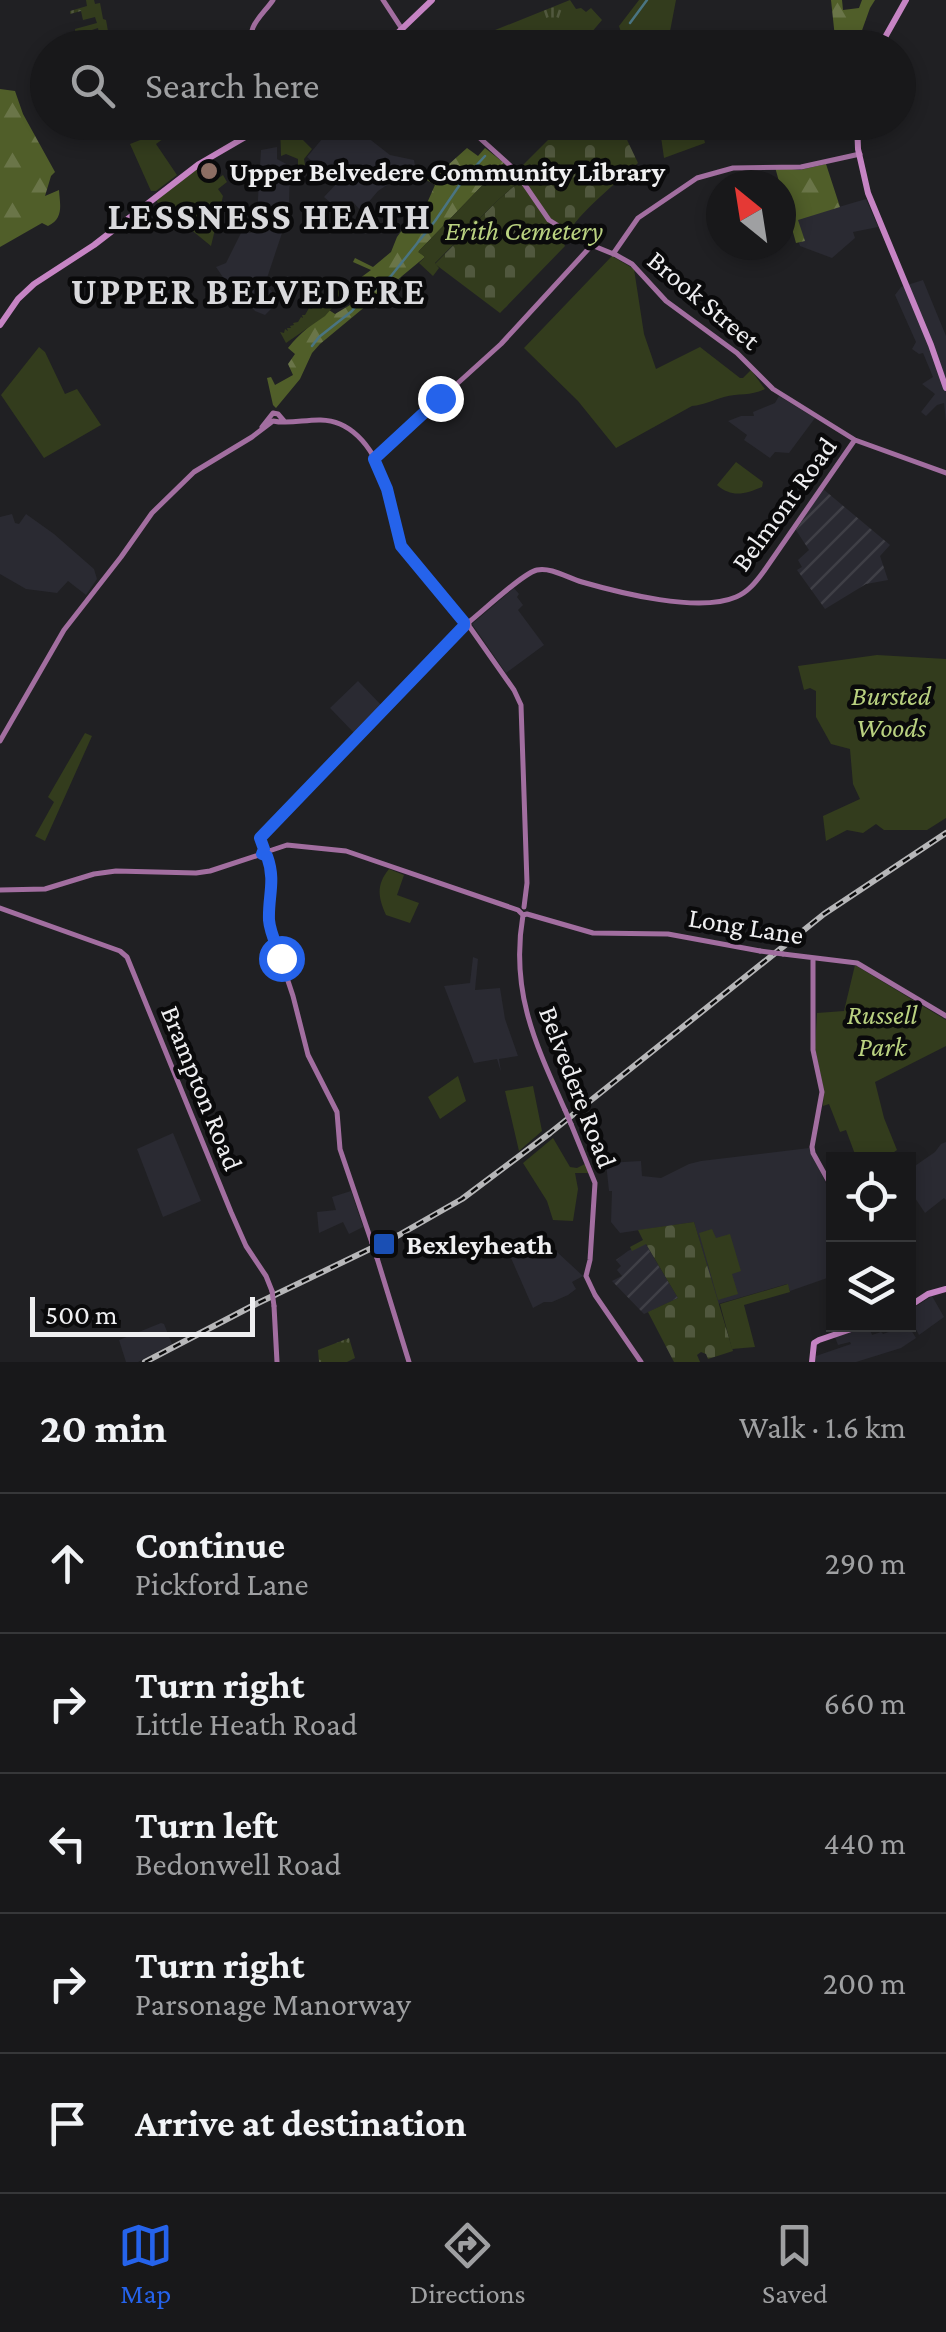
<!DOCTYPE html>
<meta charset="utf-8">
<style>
:root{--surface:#18181a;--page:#252527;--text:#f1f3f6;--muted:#9fa0a2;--line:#363739;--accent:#2563eb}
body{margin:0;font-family:"Crimson Pro",serif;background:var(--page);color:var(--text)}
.controls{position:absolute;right:30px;bottom:30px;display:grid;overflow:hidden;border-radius:0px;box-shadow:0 5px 15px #0003}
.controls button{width:90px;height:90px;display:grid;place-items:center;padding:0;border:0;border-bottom:2px solid var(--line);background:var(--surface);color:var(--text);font:50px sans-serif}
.compass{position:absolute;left:706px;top:170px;width:90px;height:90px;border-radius:50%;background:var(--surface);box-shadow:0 5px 15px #0003;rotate:330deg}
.scale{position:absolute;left:30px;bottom:25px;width:225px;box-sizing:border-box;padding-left:10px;border:5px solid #efeff1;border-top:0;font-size:28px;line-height:35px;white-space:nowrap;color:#efeff1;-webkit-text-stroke:8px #0a0a0b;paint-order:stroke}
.stop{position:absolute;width:30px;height:30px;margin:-22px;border:8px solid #2563eb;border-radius:50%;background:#fff}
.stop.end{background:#2563eb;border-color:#fff;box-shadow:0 2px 10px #0008}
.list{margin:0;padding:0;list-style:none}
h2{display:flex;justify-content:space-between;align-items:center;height:130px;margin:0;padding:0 40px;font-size:42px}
h2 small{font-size:32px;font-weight:400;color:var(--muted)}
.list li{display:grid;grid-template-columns:65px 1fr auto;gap:30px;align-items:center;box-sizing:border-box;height:140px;padding:0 40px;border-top:2px solid var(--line)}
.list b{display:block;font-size:38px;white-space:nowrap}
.list p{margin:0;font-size:32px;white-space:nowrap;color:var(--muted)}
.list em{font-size:32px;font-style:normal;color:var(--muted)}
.icon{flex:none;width:55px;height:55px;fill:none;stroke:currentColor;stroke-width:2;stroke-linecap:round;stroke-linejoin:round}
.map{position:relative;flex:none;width:946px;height:1362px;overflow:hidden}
.search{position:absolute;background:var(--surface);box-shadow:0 5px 15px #0003;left:30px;right:30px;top:30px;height:110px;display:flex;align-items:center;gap:25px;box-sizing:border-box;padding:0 35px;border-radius:55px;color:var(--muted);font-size:38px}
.sheet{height:830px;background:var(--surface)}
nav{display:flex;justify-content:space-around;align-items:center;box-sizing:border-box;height:140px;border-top:2px solid var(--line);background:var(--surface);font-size:28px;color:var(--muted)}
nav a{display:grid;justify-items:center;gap:5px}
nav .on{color:var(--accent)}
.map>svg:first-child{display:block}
</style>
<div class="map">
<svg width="946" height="1362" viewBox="0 0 946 1362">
<defs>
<pattern id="industrial-furrows" width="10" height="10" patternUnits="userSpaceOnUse" patternTransform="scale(2.5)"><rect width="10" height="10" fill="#2a2a32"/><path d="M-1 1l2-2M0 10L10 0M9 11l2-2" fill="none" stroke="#3f3f46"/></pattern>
<pattern id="grass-tufts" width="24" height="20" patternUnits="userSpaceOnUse" patternTransform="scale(2.5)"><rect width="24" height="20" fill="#333c1d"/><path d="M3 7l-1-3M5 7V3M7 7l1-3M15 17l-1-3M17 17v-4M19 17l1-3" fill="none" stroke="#51583e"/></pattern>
<pattern id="forest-firs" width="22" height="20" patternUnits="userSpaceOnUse" patternTransform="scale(2.5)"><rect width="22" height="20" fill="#505e29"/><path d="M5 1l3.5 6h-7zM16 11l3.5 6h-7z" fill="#6a7548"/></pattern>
<pattern id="cemetery-stones" width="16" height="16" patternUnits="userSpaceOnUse" patternTransform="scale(2.5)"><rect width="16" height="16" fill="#333c1d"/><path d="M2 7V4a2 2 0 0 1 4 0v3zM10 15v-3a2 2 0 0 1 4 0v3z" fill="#51583e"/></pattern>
</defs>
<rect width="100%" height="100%" fill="#202023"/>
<path fill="#2a2a32" d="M 326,123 L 349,123 L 390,155 L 414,160 L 415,166 L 378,191 L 361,211 L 352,201 L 333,208 L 332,204 L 324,197 L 337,183 L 307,157 L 327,133 L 321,128 Z
M 277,147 L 277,159 L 290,166 L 289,205 L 284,227 L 265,284 L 280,300 L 265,315 L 255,311 L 251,306 L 244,308 L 216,267 L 226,263 L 242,231 L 250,233 L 256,231 L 261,150 Z
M 866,199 L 878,227 L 853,232 L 855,238 L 832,258 L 800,246 L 791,221 Z
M 923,280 L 946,336 L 946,423 L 944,403 L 937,405 L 926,416 L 921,412 L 935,394 L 922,384 L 933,377 L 923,353 L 919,354 L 912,349 L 916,342 L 895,295 L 901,287 Z
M 779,396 L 815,418 L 789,453 L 775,452 L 770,458 L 744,440 L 747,435 L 728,421 L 741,416 L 754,416 L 753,412 L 775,403 Z
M 12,514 L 15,523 L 19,524 L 26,514 L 54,534 L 94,569 L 97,579 L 86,595 L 68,581 L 57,593 L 26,589 L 0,574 L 0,517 Z
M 514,588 L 519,594 L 517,597 L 523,605 L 518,610 L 544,645 L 506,673 L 472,624 Z
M 358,681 L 384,708 L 356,735 L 330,708 Z
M 473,957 L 478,959 L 475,990 L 500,988 L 505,1019 L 518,1056 L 499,1059 L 501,1072 L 497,1059 L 474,1063 L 444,986 L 470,983 Z
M 173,1133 L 201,1201 L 163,1217 L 137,1149 Z
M 946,1142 L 946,1200 L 944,1198 L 925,1213 L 909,1189 L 909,1170 L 935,1152 L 941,1144 Z
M 809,1148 L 833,1198 L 833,1276 L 790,1291 L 787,1284 L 718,1304 L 694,1222 L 620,1233 L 611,1222 L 612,1191 L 609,1191 L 606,1163 L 641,1161 L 642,1176 L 661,1178 L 689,1164 L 701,1161 Z
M 351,1191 L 363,1227 L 349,1234 L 343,1222 L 319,1233 L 317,1212 L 336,1210 L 332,1197 Z
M 544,1240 L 583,1276 L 572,1282 L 576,1289 L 568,1295 L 552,1302 L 544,1302 L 533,1308 L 511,1258 Z
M 932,1296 L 944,1317 L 919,1335 L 909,1316 L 909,1311 Z
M 161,1323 L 164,1324 L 172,1344 L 138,1362 L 126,1362 L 119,1340 Z
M 908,1325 L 916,1338 L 901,1348 L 856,1362 L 815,1362 L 816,1356 L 851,1344 L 850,1342 L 838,1345 L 835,1337 L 869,1327 L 872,1335 L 881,1332 L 883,1334 Z"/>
<path fill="url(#industrial-furrows)" d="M 823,489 L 890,545 L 880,556 L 888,580 L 866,584 L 825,609 L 797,570 L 802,567 L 798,560 L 809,550 L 796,530 Z
M 645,1243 L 678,1298 L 644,1314 L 612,1281 L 622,1276 L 617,1270 L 621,1266 L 616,1260 L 628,1251 Z"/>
<path fill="url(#grass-tufts)" d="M 86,0 L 94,0 L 95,4 L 100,3 L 103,19 L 106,20 L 109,37 L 114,37 L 114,40 L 107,43 L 101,42 L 98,28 L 79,34 L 79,37 L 76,38 L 75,29 L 97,23 L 95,17 L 83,20 L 81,11 L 70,14 L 70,11 L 87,6 Z
M 570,0 L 576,9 L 581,8 L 586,12 L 591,8 L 602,20 L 579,47 L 453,47 Z
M 349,1338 L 355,1358 L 347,1362 L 319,1362 L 318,1350 Z"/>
<path fill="url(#forest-firs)" d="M 831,0 L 842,0 L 843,10 L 859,8 L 862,0 L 875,0 L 870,8 L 856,47 L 836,47 Z
M 0,89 L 15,91 L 23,114 L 55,172 L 51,176 L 45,196 L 59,190 C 60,205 64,218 48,226 L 42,223 L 0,247 Z
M 467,148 L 478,156 L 485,148 L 504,163 L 419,251 L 425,257 L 320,344 L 312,353 L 300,379 L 276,408 L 273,405 L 267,378 L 271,377 L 275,385 L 293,375 L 288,364 L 295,354 L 288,348 C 299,333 315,324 326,308 L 335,314 L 350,305 L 359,290 L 348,287 L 371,270 L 353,262 L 355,258 L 373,267 L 391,252 L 397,237 L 408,222 L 417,226 L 435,185 L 425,179 L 448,165 Z
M 826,164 L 840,207 L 798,220 L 805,241 L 796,243 L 775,167 L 800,170 Z"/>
<path fill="url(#cemetery-stones)" d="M 565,123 L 619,123 L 638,163 C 623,177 579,213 571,229 C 568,234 567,239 564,244 L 565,246 L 500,313 L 435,264 L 498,200 L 520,181 L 519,169 Z
M 694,1222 L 733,1351 L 708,1359 L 706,1354 L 701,1352 L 697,1355 L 700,1362 L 674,1362 L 648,1312 L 678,1298 L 646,1244 L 632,1251 L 630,1247 L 643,1240 L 638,1230 Z"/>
<path fill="#333c1d" d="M 639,0 L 676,0 L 667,47 L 626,47 L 619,26 Z
M 307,123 L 310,129 L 302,139 L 312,149 L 304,159 L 305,165 L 302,166 L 301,171 L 294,168 L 296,165 L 298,165 L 298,159 L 286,154 L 281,156 L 280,123 Z
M 659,123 L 700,123 L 705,143 L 664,158 Z
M 163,131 L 167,136 L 156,144 L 177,175 L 156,191 L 151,191 L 130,144 Z
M 504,163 L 520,181 L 498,200 L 435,263 L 439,268 L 433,276 L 419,263 L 425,257 L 418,252 Z
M 200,166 L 207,178 L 214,174 L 217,179 L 223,175 L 227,182 L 218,189 L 223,196 L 211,246 L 157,202 L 157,199 Z
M 612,256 L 634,269 L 644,334 L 656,369 L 700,347 L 740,378 L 743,378 L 751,370 L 765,389 C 751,396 739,393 724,397 C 713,400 704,405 692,406 L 616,448 L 578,401 L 524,348 Z
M 332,282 L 346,292 L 325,316 L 286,343 L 280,332 L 284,333 L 285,329 L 288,331 L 287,328 L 291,328 L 290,326 L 294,325 L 293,323 L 298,322 L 301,317 L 303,318 L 302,315 L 305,315 L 309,308 L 312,309 L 311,306 L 315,306 L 313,304 L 322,296 L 322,293 L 325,296 L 330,290 Z
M 39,347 L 45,352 L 65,394 L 77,389 L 101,425 L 44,458 L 1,395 Z
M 736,462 L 763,482 L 762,487 C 745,494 732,498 717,485 Z
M 877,655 L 946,659 L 946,818 L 927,830 L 884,830 L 876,824 L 863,833 L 847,830 L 826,841 L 823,816 L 860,799 L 853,784 L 850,749 L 831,744 L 816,717 L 816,691 L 810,688 L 804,690 L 798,666 Z
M 85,733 L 92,736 L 45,841 L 35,836 L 54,802 L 48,797 Z
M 389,869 L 404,875 L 397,895 L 419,903 L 410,923 L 386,915 C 378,897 376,885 389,869 Z
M 855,965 L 946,1020 L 946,1046 L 875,1082 L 884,1118 L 897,1150 L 884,1159 L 870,1159 L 867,1152 L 856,1157 L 846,1130 L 840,1132 L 829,1104 L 823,1106 L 824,1091 L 815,1048 L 817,1013 L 844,1011 Z
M 458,1076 L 466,1101 L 440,1119 L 428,1097 Z
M 533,1086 L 542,1131 L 519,1151 L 505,1091 Z
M 553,1138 L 570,1167 L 577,1168 L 585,1164 L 589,1173 L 575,1173 L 578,1189 L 573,1221 L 553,1220 L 547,1201 L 523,1163 Z
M 712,1229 L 716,1238 L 730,1234 L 741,1271 L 732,1274 L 738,1294 L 718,1300 L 699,1233 Z
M 788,1284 L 790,1292 L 744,1305 L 755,1347 L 732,1349 L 720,1304 Z"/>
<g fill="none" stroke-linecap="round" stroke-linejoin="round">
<path stroke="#4a7482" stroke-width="2.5" d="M 630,23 L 647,0
M 312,346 L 319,337 L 352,311 L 360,301 L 391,276 L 435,221 L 463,180 L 485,156"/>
<path stroke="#a26ea0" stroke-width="5" d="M 383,0 L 402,29
M 255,48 C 243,28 263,15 273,0
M 462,122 L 514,169 L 549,220 L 584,242 L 616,255 L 632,264 L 666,301 L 737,353 L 773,389 L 855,440 L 946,473
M 613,254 L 638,218 L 697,178 L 733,168 L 801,167 L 860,154
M 262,427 L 273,413 L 278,414 L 284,421
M 374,459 L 501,344 L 592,245
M 469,622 C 483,611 523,573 537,570 C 551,567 568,578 582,582 C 620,593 699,613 736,597 C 748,592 756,582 764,571 L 854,441
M 469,622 L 469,626 L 514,690 L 521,705 L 527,883 L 524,907
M 0,741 L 64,630 L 121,557 L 152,513 L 194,472 L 252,437 L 273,421 C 295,426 317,414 340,424 C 368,436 384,472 390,499 C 393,514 394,531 400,545 C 410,566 447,602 464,622 L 464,627
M 264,849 L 269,851 L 287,845 L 346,851 L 518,910 L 523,915 L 527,914 L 593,933 L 668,934 L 760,951
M 264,849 L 260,838 L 464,627
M 267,857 C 276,883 267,902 270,927 L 293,996 L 308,1055 L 337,1112 L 340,1149 L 372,1243
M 0,890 L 45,889 L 94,874 L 116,871 L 196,873 L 210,871 L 262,854 L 267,857
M 0,908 L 120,951 L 127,957 L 231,1212 L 246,1246 L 266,1276 L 272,1291
M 523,915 C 510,991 535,1043 565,1110
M 783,954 L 857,963 L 946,1016
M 813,958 L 813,1050 L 822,1092 L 812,1147 L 813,1153 L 834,1191
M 571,1124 L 595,1183 L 590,1260 L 586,1276 L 595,1295 L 641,1362
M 377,1258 L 409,1362
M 274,1306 L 277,1362"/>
<path stroke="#c684c4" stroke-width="6" d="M 382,48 L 432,0
M 879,48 L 906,0
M 857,122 L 858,149 L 868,193 L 931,345 L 946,388
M 0,325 L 18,299 L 34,284 L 94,245 L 199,164 L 271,122
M 908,1307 L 928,1294 L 946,1289
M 812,1362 L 814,1343 L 819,1340 L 866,1324"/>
<g stroke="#b6b6b8" stroke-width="6">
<path id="rail" d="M 145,1362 L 256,1304 L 399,1235 L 462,1199 L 550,1133 L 824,914 L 946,833"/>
</g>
<use href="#rail" stroke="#0a0a0b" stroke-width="2.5" stroke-dasharray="8" stroke-linecap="butt"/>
<path stroke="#a26ea0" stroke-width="5" d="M 760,951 L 783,954
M 565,1110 L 571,1124
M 372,1243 L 377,1258
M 272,1291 L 274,1306"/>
</g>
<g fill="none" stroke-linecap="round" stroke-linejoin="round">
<path stroke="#2563eb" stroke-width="12" d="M 281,958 C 277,946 270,933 269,920 C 268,896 276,881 267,856 L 262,854 L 264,849 L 260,838 L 464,626 L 464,622 L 401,546 L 387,489 L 374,459 L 440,398"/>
</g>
<circle fill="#8d6e63" stroke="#0a0a0b" stroke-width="4" cx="209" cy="171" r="10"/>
<rect fill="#1a4fb4" stroke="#0a0a0b" stroke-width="4" x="372" y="1232" width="24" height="24" rx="5"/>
<g text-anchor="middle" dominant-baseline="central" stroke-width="9" stroke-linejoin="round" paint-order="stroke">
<g font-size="28" font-weight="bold" fill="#efeff1" stroke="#0a0a0b" text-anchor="start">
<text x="229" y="171">Upper Belvedere Community Library</text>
<text x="406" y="1244">Bexleyheath</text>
</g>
<g font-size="28" font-style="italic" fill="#b9d180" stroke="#0a0a0b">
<text x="524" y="230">Erith Cemetery</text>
<text x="891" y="695">Bursted<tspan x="891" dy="32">Woods</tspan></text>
<text x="882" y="1014">Russell<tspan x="882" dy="32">Park</tspan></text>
</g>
<g font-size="28" fill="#efeff1" stroke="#0a0a0b">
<text transform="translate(704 300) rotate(40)">Brook Street</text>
<text transform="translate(784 504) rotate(-54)">Belmont Road</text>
<text transform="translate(746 926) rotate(9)">Long Lane</text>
<text transform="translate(578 1087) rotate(69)">Belvedere Road</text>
<text transform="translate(202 1088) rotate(68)">Brampton Road</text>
</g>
<g font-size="38" font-weight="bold" letter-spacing="2.5" fill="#d9d9dc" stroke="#0a0a0b">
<text x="270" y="216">LESSNESS HEATH</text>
<text x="249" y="291">UPPER BELVEDERE</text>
</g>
</g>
</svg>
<div class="controls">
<button><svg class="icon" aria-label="locate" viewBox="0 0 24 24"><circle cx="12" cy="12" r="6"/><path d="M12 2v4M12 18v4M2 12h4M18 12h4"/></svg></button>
<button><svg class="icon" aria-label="layers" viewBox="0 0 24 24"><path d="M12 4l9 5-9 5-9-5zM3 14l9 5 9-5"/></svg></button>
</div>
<svg class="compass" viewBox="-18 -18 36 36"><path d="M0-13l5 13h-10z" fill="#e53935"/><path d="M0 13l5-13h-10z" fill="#9fa0a2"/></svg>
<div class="scale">500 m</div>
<div class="stop" style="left:281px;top:958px"></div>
<div class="stop end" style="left:440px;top:398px"></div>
<div class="search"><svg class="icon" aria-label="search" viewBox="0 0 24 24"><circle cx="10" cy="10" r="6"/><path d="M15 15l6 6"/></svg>Search here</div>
</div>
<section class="sheet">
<h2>20 min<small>Walk · 1.6 km</small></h2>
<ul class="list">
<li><svg class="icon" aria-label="ahead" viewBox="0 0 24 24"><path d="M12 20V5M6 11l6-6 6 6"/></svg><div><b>Continue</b><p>Pickford Lane</p></div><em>290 m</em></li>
<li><svg class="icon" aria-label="right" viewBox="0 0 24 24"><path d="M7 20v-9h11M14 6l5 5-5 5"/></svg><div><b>Turn right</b><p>Little Heath Road</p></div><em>660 m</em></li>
<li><svg class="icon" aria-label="left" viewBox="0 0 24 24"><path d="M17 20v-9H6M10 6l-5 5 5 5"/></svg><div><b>Turn left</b><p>Bedonwell Road</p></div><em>440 m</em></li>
<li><svg class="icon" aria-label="right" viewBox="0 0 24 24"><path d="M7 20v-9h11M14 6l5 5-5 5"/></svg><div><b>Turn right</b><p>Parsonage Manorway</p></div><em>200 m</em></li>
<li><svg class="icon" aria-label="arrive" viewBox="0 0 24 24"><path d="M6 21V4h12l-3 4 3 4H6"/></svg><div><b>Arrive at destination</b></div></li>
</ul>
</section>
<nav>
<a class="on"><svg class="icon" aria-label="map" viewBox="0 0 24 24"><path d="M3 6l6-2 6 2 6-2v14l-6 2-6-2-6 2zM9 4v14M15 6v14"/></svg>Map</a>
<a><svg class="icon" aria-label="directions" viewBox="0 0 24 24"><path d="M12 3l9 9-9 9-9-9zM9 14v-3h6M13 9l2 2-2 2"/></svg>Directions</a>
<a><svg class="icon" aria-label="saved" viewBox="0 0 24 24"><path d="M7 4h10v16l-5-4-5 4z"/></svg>Saved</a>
</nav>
